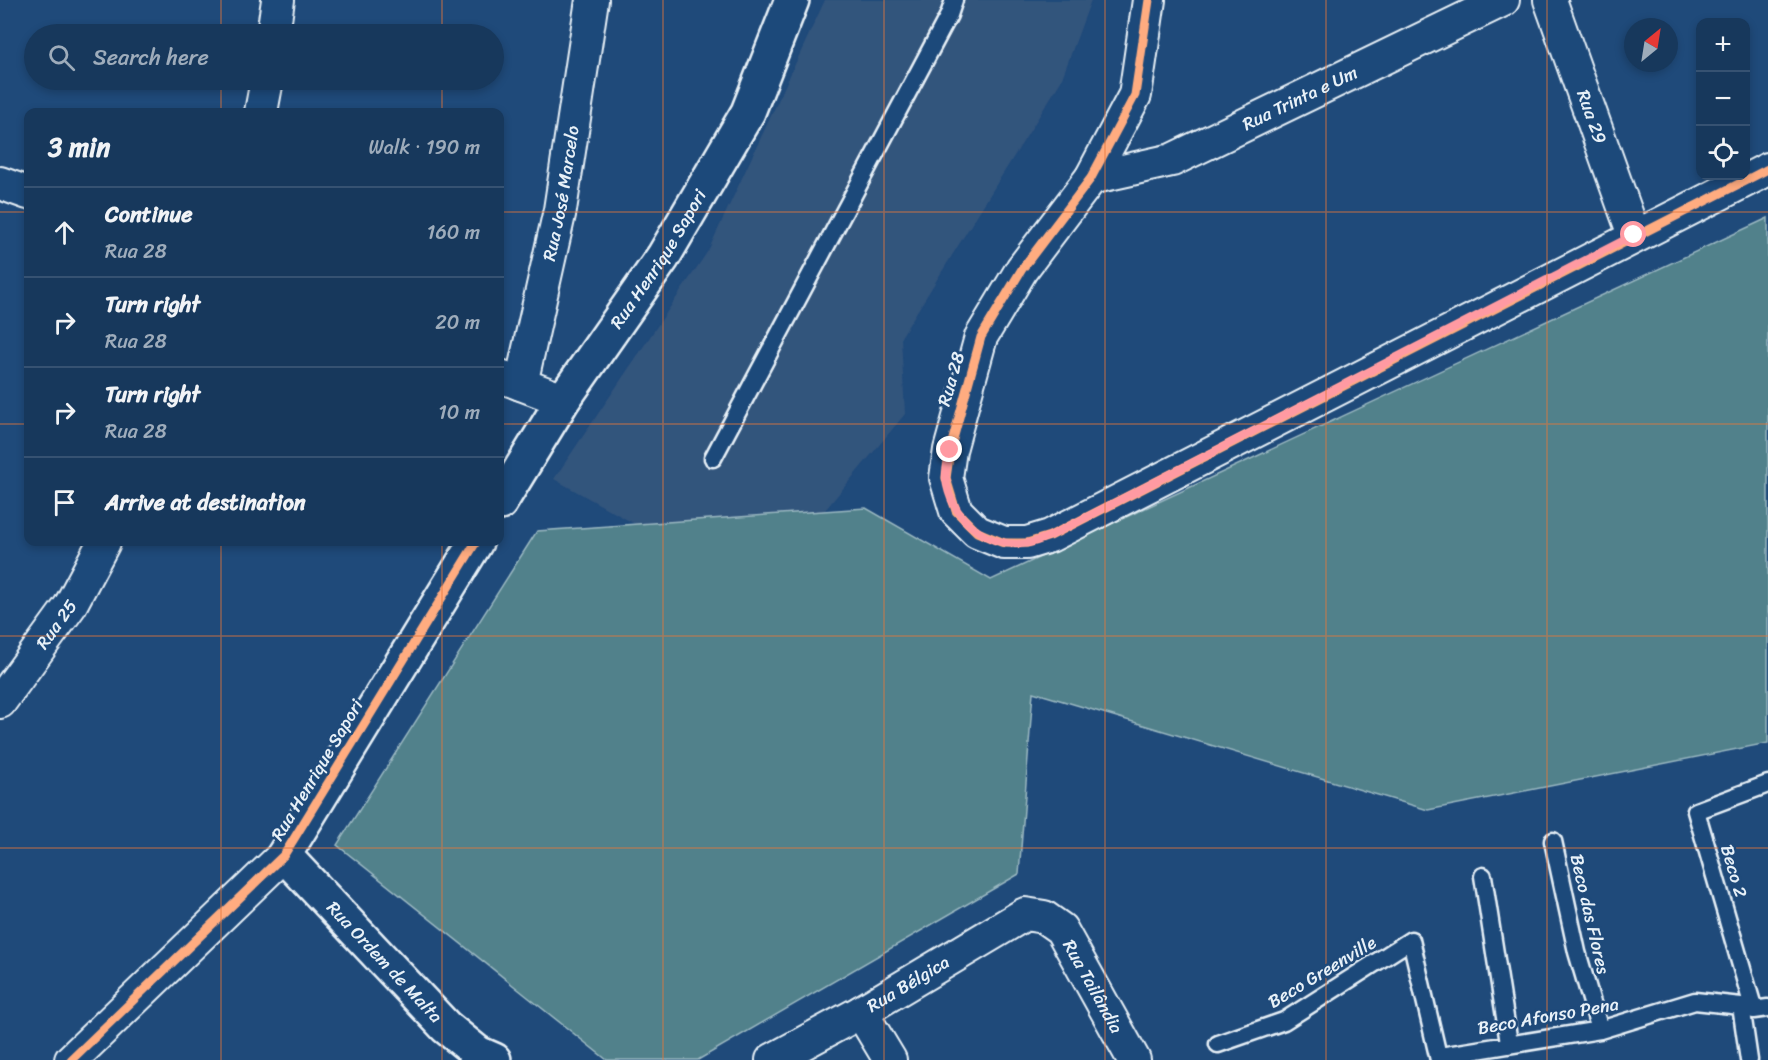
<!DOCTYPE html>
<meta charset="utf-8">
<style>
:root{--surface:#17385c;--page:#244365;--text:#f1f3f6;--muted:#9eacbb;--line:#365272}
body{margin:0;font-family:Sriracha,sans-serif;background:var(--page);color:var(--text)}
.controls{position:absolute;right:18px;top:18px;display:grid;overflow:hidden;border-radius:12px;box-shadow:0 3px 9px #0003}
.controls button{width:54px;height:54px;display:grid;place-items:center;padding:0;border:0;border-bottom:2px solid var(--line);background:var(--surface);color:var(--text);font:30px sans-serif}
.compass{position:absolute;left:1624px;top:18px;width:54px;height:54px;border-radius:50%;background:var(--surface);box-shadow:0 3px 9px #0003;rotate:30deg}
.stop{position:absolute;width:18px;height:18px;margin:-14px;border:4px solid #ff9aa2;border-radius:50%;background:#fff}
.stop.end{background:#ff9aa2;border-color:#fff;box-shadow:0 2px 6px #0008}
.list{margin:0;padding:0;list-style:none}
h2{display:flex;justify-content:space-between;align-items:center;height:78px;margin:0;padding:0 24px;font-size:26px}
h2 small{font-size:20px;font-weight:400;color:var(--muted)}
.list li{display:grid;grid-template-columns:39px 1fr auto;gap:18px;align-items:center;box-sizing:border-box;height:90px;padding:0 24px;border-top:2px solid var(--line)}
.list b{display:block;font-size:22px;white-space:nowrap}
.list p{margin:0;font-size:20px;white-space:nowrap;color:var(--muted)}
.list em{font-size:20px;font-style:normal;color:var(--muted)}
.icon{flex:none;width:33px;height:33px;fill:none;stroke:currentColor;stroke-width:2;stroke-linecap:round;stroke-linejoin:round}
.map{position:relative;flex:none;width:1768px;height:1060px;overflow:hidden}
.search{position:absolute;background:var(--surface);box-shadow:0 3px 9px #0003;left:24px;top:24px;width:480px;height:66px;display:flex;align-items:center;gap:15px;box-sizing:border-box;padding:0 21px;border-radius:33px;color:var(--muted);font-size:22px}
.panel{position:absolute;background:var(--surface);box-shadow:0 3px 9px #0003;left:24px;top:108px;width:480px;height:438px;border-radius:12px}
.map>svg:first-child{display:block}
</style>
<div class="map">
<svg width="1768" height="1060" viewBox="0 0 1768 1060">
<rect width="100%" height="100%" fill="#1f4a7a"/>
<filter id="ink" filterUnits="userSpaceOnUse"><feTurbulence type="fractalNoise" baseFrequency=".0167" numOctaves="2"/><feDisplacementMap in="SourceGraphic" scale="12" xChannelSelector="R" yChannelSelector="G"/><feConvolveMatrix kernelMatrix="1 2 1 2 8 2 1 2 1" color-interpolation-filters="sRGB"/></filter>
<g filter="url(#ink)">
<path fill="#33547c" d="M 825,0 L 1091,0 L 1061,81 L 901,337 L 905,414 L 757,592 L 554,479 L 708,251 Z"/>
<path fill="#51818b" stroke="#9cb9c2" stroke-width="1.5" d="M 1768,218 L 1768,743 L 1428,810 L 1033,692 L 1019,874 L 698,1060 L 607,1060 L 337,845 L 537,531 L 866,508 L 991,580 Z"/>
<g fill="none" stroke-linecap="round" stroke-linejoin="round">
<g stroke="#e8f1f8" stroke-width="21">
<path id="lane" d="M 713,458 L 949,15 L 954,0
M 1553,841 L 1577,952 L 1600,1030
M 1483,876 L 1509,1043
M 1741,1006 L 1749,1060
M 1754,1010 L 1696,811 L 1768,784
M 1218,1044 L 1284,1021 L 1411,940 L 1439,1060
M 1440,1056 L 1600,1030 L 1695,1001 L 1741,1006 L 1754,1010 L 1768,1008"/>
</g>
<g stroke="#e8f1f8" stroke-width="36">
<g id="street">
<path d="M 1149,0 L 1135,95 L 1091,178 L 1022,269 L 981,337 L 950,450 L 946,478 L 956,511 L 977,532 L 1004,543 L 1027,543 L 1050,536 L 1768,169"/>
<path id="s1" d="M 1550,0 L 1634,235"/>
<path d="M 273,34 L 278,0"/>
<path d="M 261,112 L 267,80"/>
<path id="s2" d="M 1091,178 L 1172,160 L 1503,0"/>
<path d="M 0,183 L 28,193"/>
<path d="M 500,376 L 563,400"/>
<path id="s3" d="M 521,384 L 560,210 L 592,0"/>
<path id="s4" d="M 0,702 L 70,606 L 104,542"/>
<path d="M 861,1012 L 890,1060"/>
<path d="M 71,1060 L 284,855"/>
<path id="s5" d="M 772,1060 L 861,1012 L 1025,914 L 1044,917 L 1061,929 L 1134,1060"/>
</g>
</g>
<g stroke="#e8f1f8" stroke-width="38">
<g id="secondary">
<path id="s6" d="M 500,503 L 563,400 L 663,257 L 748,112 L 792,0"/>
<path id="s7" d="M 476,542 L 284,855 L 446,1027 L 478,1053 L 494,1060"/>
</g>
</g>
<use href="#lane" stroke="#1f4a7a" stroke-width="16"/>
<use href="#street" stroke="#1f4a7a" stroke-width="32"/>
<use href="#secondary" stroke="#1f4a7a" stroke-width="33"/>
<g stroke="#1f4a7a" stroke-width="13">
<path id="cycleway" d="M 1149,0 L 1135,95 L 1091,178 L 1022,269 L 981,337 L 950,450 L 946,478 L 956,511 L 977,532 L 1004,543 L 1027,543 L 1050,536 L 1768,169
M 71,1060 L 284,855 L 476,542"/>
</g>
<use href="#cycleway" stroke="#ffac80" stroke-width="9"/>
</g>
</g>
<g fill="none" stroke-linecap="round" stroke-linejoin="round" filter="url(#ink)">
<path stroke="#ff9aa2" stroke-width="8" d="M 950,450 C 949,459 945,469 946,478 C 949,517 988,550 1028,543 C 1035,542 1043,538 1050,536 L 1634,235"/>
</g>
<path fill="none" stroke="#e8773b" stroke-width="1.5" stroke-opacity="0.55" d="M 221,0 L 221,34M 442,0 L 442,34M 663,0 L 663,1060M 884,0 L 884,1060M 1105,0 L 1105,1060M 1326,0 L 1326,1060M 1547,0 L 1547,1060M 221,80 L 221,112M 442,80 L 442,112M 0,212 L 28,212M 500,212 L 1768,212M 0,424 L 28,424M 500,424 L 1768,424M 221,542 L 221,1060M 442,542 L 442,1060M 0,636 L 1768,636M 0,848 L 1768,848"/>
<g text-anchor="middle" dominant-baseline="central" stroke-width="5" stroke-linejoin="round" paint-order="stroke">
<g font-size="18" fill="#e8f1f8" stroke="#1f4a7a">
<text stroke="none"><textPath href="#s2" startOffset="225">Rua Trinta e Um</textPath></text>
<text stroke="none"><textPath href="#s1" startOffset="124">Rua 29</textPath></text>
<text stroke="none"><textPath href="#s3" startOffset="195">Rua José Marcelo</textPath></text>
<text stroke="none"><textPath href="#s6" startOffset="291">Rua Henrique Sapori</textPath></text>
<text transform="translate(951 379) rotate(-74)">Rua 28</text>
<text stroke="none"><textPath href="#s4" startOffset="96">Rua 25</textPath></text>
<text transform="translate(317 770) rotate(-59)">Rua Henrique Sapori</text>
<text transform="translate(1734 871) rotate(74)">Beco 2</text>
<text transform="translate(1590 914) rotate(77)">Beco das Flores</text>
<text stroke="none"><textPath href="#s7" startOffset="514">Rua Ordem de Malta</textPath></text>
<text transform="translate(1322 972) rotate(-31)">Beco Greenville</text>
<text stroke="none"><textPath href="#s5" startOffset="156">Rua Bélgica</textPath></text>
<text stroke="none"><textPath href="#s5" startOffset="398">Rua Tailândia</textPath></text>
<text transform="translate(1548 1016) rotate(-10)">Beco Afonso Pena</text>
</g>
</g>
</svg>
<div class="controls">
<button>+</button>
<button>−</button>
<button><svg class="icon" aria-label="locate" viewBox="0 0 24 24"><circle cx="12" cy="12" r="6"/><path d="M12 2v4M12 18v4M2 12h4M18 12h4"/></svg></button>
</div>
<svg class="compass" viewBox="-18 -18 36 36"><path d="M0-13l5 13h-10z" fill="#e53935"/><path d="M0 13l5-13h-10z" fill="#9eacbb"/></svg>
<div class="stop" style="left:1634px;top:235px"></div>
<div class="stop end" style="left:950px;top:450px"></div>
<div class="search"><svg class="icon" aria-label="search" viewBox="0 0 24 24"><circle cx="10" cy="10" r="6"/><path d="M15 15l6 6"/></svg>Search here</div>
<section class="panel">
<h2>3 min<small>Walk · 190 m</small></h2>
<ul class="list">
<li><svg class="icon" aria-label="ahead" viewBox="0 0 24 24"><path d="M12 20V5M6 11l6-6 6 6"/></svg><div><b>Continue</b><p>Rua 28</p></div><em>160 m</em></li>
<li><svg class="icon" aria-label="right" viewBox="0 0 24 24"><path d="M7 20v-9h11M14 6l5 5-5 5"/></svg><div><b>Turn right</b><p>Rua 28</p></div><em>20 m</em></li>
<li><svg class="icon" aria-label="right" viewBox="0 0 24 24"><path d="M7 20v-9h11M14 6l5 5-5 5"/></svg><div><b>Turn right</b><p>Rua 28</p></div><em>10 m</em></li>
<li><svg class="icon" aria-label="arrive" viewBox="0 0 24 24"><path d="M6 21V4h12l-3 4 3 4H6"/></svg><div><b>Arrive at destination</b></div></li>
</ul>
</section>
</div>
